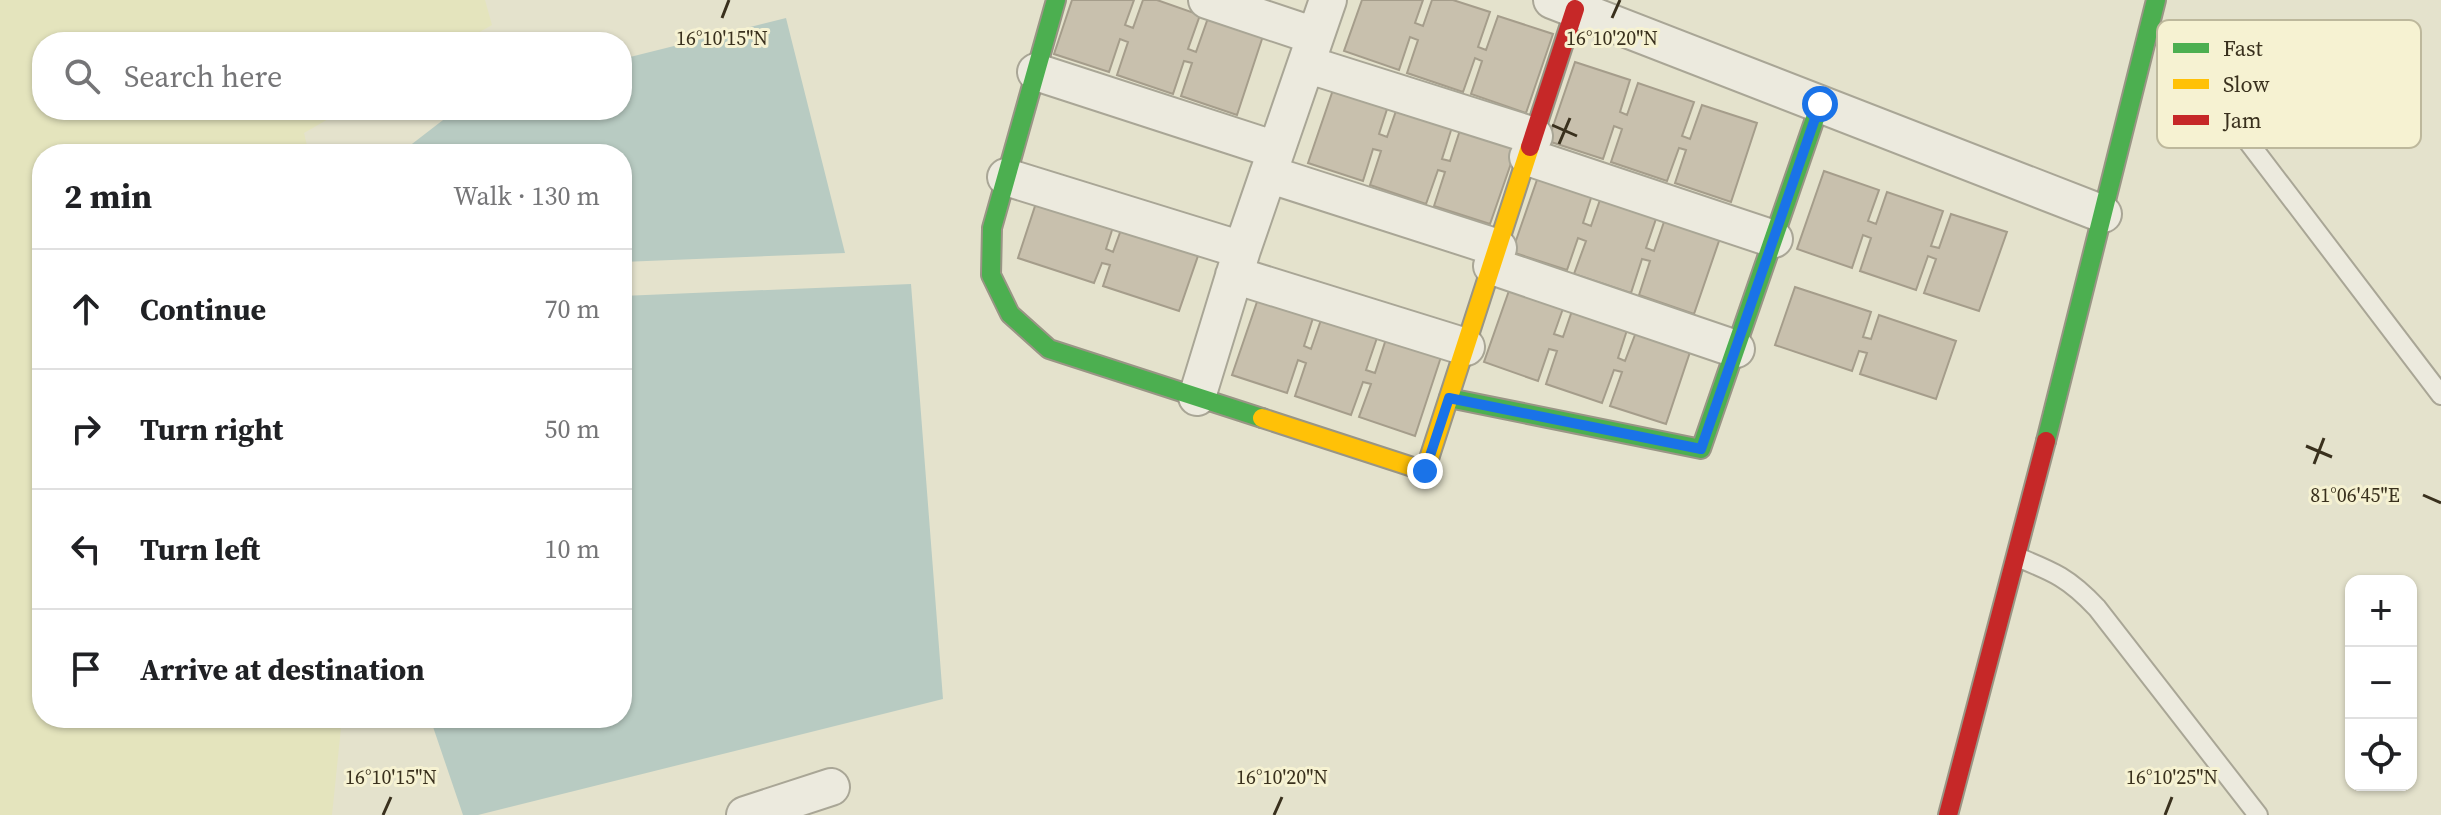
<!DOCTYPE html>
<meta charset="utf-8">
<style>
:root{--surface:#fff;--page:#f2f2f2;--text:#202124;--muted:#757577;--line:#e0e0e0}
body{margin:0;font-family:"Source Serif 4",serif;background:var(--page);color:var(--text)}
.controls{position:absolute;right:24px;bottom:24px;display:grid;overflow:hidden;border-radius:16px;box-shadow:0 2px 6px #0004}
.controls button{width:72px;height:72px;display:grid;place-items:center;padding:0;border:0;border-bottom:2px solid var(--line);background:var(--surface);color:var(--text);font:40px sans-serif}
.stop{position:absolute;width:24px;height:24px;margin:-18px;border:6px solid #1a73e8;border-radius:50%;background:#fff}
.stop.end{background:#1a73e8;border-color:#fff;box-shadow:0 2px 8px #0008}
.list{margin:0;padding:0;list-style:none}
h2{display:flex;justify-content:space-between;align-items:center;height:104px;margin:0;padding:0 32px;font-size:34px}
h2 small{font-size:26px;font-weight:400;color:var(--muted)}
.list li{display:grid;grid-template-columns:52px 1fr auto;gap:24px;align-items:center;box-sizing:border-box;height:120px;padding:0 32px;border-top:2px solid var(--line)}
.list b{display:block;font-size:30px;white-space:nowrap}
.list em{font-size:26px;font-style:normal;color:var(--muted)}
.icon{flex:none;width:44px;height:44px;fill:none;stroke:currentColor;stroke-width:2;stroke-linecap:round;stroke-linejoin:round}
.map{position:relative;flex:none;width:2441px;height:815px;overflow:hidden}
.search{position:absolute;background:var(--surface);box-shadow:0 2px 6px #0004;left:32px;top:32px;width:600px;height:88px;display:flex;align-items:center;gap:20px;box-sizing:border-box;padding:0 28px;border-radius:32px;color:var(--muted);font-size:30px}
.panel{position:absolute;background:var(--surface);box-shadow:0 2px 6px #0004;left:32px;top:144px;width:600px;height:584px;border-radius:32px}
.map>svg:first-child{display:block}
</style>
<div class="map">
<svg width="2441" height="815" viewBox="0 0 2441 815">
<rect width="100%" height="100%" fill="#e4e2cc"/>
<path fill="#e4e4bd" d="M 0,0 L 485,0 L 492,25 L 462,42 L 42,42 L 42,110 L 344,110 L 304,133 L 309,154 L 42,154 L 42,718 L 342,718 L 332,815 L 0,815 Z"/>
<path fill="#b8cbc2" d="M 786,18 L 845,253 L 622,262 L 622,154 L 399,154 L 456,110 L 622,110 L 622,59 Z
M 911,284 L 943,699 L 478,815 L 463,815 L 430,718 L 622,718 L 622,296 Z"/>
<path fill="#c8c0ad" stroke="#a59d8b" stroke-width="2" d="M 1072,0 L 1134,0 L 1125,25 L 1133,28 L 1143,0 L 1157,0 L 1200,15 L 1188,49 L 1196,52 L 1208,18 L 1263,36 L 1237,115 L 1181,96 L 1192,63 L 1184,61 L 1173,94 L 1117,75 L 1128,42 L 1120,39 L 1109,72 L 1054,54 Z
M 1362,0 L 1423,0 L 1415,23 L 1423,26 L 1432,0 L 1453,0 L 1490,12 L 1478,47 L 1486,50 L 1498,16 L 1553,34 L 1526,113 L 1471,94 L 1482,61 L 1475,58 L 1463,92 L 1407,73 L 1418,40 L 1410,37 L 1399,70 L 1344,51 Z
M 1575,62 L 1630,80 L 1620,112 L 1627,115 L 1638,83 L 1694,102 L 1682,136 L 1690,139 L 1702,105 L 1757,123 L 1731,202 L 1675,183 L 1686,150 L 1679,148 L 1667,181 L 1611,162 L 1622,129 L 1614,126 L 1603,159 L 1548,141 Z
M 1335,84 L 1389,103 L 1379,134 L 1387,137 L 1398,105 L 1453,124 L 1442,159 L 1450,161 L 1461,127 L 1517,146 L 1490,224 L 1434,206 L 1445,172 L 1438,170 L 1426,204 L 1370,185 L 1381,151 L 1373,149 L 1363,181 L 1308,163 Z
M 1824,171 L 1879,190 L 1868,221 L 1876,224 L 1887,192 L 1943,211 L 1931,246 L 1939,248 L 1951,214 L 2007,232 L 1979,311 L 1924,293 L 1936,259 L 1928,256 L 1916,290 L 1860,271 L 1871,238 L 1863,235 L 1852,268 L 1797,249 Z
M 1539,174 L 1593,192 L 1583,223 L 1591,226 L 1602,194 L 1658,213 L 1646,248 L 1654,251 L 1666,216 L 1721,235 L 1694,314 L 1639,295 L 1650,261 L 1642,259 L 1631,293 L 1574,274 L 1586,241 L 1578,238 L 1567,270 L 1512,252 Z
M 1037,200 L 1114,224 L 1106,249 L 1113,252 L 1122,227 L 1199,253 L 1179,311 L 1103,286 L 1110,265 L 1102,263 L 1094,283 L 1018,258 Z
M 1511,285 L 1565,303 L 1554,334 L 1563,337 L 1574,305 L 1629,324 L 1618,358 L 1625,361 L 1638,327 L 1692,346 L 1666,424 L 1610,406 L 1622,372 L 1614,370 L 1602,403 L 1546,384 L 1557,351 L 1549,349 L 1538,381 L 1484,362 Z
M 1795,287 L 1871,312 L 1863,337 L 1871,339 L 1879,315 L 1956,341 L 1936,399 L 1860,374 L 1867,353 L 1859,351 L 1852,371 L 1775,345 Z
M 1259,296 L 1314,315 L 1304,346 L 1311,349 L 1322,317 L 1378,335 L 1366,370 L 1375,373 L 1386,339 L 1441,357 L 1415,436 L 1359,417 L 1371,384 L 1363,382 L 1351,415 L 1295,396 L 1306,363 L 1298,360 L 1287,393 L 1232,375 Z"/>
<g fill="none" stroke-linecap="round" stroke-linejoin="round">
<g stroke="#a9a696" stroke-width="22">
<path id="lane" d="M 2243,135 L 2441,395
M 2017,557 C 2054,572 2069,578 2097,608 L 2258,815"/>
</g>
<g stroke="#a9a696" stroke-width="40">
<path id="street" d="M 1207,0 L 1315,36
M 1552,0 L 2103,214
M 1306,64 L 1534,136
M 1036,72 L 1276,150
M 1528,157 L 1774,239
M 1268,174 L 1498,248
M 1006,177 L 1242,250
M 1492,266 L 1736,349
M 1234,275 L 1466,347
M 1197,397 L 1242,250 L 1328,0
M 745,815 L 831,787"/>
</g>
<g stroke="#999585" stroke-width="22">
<path id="fast" d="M 1056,0 L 992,228 L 991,275 L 1010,314 L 1049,349 L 1262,418
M 1449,398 L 1701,449 L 1820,104
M 2046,441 L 2156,0"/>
</g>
<g stroke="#999585" stroke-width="22">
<path id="slow" d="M 1262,418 L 1425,471 L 1530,147"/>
</g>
<g stroke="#999585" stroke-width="22">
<path id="jam" d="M 1530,147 L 1575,9
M 1948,815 L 2046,441"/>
</g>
<use href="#lane" stroke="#eceade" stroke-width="18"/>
<use href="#street" stroke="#eceade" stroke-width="36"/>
<use href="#fast" stroke="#4caf50" stroke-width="18"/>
<use href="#slow" stroke="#ffc107" stroke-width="18"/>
<use href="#jam" stroke="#c62828" stroke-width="18"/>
</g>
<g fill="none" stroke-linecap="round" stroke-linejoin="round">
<path stroke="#1a73e8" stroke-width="10" d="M 1425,471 L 1449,398 L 1701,449 L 1820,104"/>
</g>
<path fill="none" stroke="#39301d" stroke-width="3" d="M 722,18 L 729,0M 1612,18 L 1620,0M 1552,125 L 1577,136M 1559,144 L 1570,118M 2306,446 L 2332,457M 2314,464 L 2324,438M 2423,495 L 2441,503M 383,815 L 391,797M 1274,815 L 1282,797M 2165,815 L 2172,797"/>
<rect x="2157" y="20" width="264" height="128" rx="12" fill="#f6f2d2" stroke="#bdb89c" stroke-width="2"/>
<rect x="2173" y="43" width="36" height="10" fill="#4caf50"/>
<rect x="2173" y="79" width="36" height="10" fill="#ffc107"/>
<rect x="2173" y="115" width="36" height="10" fill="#c62828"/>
<g font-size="22" fill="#39301d">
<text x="2223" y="56">Fast</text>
<text x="2223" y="92">Slow</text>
<text x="2223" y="128">Jam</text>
</g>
<g font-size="20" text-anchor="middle" fill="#39301d" stroke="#f6f2d2" stroke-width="6" stroke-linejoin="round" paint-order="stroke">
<text x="722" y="45">16°10'15"N</text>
<text x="1612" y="45">16°10'20"N</text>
<text x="2355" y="502">81°06'45"E</text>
<text x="391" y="784">16°10'15"N</text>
<text x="1282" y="784">16°10'20"N</text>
<text x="2172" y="784">16°10'25"N</text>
</g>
</svg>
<div class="controls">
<button>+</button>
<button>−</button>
<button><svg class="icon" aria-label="locate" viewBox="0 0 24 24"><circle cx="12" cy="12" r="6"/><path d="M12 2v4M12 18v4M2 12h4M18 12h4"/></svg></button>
</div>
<div class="stop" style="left:1820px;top:104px"></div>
<div class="stop end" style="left:1425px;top:471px"></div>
<div class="search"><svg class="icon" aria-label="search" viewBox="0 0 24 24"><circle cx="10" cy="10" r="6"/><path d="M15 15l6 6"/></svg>Search here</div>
<section class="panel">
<h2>2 min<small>Walk · 130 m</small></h2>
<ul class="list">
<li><svg class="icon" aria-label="ahead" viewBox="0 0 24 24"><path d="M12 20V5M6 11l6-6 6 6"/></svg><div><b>Continue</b></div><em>70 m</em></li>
<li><svg class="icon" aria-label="right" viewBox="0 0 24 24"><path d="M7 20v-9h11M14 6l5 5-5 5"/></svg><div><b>Turn right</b></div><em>50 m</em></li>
<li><svg class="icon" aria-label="left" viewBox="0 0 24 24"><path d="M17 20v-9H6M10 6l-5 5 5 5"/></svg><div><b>Turn left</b></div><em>10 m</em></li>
<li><svg class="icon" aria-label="arrive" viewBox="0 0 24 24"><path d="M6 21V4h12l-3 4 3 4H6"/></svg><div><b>Arrive at destination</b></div></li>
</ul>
</section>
</div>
